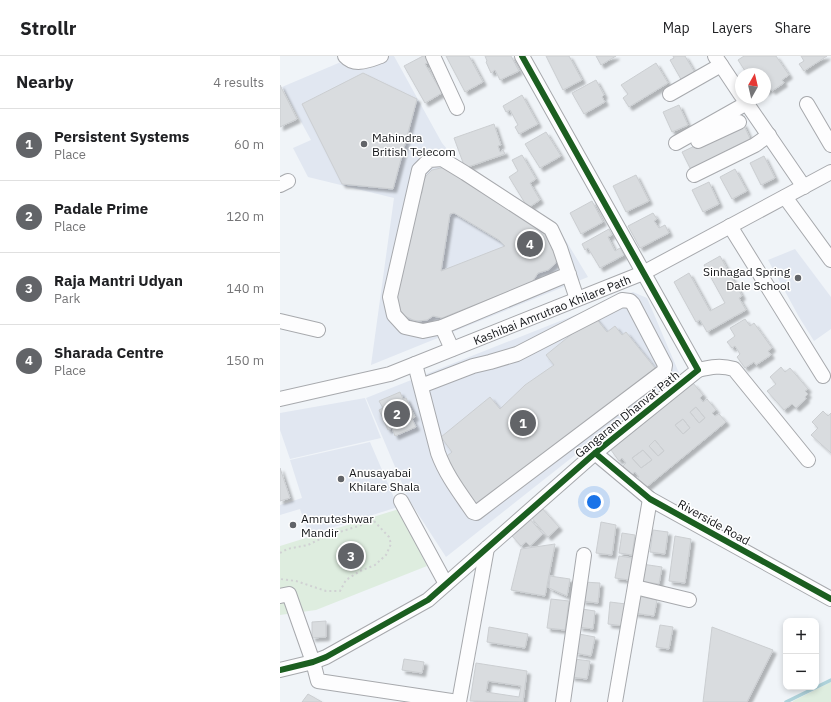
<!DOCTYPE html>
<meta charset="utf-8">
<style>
:root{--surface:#fff;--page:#f2f2f2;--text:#202124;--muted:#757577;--line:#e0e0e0;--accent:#626468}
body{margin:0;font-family:"IBM Plex Sans",sans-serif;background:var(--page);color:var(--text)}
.controls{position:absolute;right:12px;bottom:12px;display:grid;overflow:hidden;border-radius:8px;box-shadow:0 2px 6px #0003}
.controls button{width:36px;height:36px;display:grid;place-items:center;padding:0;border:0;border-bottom:1px solid var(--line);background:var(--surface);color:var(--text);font:20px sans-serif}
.compass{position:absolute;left:455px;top:12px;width:36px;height:36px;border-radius:50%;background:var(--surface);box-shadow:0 2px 6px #0003;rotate:8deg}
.you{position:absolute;left:314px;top:446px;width:14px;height:14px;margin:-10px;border:3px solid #fff;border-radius:50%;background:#1a73e8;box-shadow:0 0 0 6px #1a73e833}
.badge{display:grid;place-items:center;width:26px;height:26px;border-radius:50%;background:var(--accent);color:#fff;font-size:13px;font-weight:700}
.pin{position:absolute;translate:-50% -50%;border:2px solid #fff;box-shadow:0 1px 4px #0006}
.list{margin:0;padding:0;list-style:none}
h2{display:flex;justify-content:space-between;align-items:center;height:52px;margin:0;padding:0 16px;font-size:17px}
h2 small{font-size:13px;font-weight:400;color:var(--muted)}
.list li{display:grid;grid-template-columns:26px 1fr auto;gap:12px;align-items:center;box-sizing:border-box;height:72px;padding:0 16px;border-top:1px solid var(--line)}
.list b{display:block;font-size:15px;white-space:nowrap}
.list p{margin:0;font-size:13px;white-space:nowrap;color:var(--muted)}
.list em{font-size:13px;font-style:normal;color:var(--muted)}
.map{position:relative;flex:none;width:551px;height:646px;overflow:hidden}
header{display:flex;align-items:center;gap:24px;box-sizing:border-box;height:56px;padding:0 20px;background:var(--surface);border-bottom:1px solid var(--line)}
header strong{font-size:19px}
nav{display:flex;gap:22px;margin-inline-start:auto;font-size:14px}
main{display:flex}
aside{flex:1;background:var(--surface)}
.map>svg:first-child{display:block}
</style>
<header>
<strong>Strollr</strong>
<nav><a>Map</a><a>Layers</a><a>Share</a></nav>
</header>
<main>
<aside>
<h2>Nearby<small>4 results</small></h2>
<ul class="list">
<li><span class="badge">1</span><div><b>Persistent Systems</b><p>Place</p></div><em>60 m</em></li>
<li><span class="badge">2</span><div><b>Padale Prime</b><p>Place</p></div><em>120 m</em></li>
<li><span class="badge">3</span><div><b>Raja Mantri Udyan</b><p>Park</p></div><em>140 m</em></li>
<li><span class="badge">4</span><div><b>Sharada Centre</b><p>Place</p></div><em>150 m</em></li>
</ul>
</aside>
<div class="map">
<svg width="551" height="646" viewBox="0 0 551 646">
<defs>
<filter id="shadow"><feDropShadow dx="3.5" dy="3.5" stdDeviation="1" flood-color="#0004"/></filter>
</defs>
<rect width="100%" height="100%" fill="#f0f4f8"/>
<path fill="#e1e7f1" d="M 75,0 L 114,0 L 162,87 L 182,111 L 280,175 L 308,221 L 91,309 L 114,142 L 28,121 L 13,92 L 31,84 L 2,31 Z
M 515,193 L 551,241 L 551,273 L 534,285 L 519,261 L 488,204 Z
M 353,236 L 367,242 L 399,317 L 166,501 L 129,444 L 86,342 Z
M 85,342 L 101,382 L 10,403 L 0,374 L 0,357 Z
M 90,386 L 118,451 L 29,479 L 20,453 L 0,459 L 0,449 L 22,442 L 10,404 Z"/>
<path fill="#deeddf" d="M 119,453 L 147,510 L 36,554 L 0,559 L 0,490 Z
M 551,626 L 551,646 L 512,646 L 515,644 Z"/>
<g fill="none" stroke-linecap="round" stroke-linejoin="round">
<path stroke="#aed2da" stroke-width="3.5" d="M 506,646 L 551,624"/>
</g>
<path fill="#d9dcdf" stroke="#cbced1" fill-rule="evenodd" filter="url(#shadow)" d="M 143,0 L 148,0 L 151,5 L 145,8 L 162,37 L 145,47 L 124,10 Z
M 166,0 L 189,0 L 203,26 L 185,36 Z
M 205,0 L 231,0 L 239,15 L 220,24 L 215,14 L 211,17 L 206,6 L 207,5 Z
M 266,0 L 289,0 L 302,24 L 283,34 Z
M 316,0 L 336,0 L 321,9 Z
M 393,0 L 405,0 L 415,17 L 402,25 L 390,4 L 394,2 Z
M 464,0 L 496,0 L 509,19 L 502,24 L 504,27 L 492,35 L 490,32 L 485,36 L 485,18 L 467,18 L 458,4 Z
M 521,0 L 547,0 L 524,15 L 519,8 L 524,5 Z
M 376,7 L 388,27 L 349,51 L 343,42 L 348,38 L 341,29 Z
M 83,17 L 137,43 L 113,133 L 62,128 L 22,48 Z
M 316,24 L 324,39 L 322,41 L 325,46 L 304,58 L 292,37 Z
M 0,29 L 17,63 L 0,71 Z
M 242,39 L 258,68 L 239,78 L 235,71 L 238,69 L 230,54 L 226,56 L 223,50 Z
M 399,49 L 408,69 L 392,76 L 383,56 Z
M 463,67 L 471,85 L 411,114 L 402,96 Z
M 214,68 L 221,89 L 218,90 L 220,96 L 223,94 L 225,98 L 185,112 L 174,82 Z
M 266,76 L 281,100 L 260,112 L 245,88 Z
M 242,99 L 256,123 L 250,127 L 260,144 L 248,152 L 229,121 L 238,115 L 232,104 Z
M 484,100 L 495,122 L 481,129 L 470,107 Z
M 165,111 L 275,182 L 277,204 L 275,208 L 268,214 L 258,217 L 252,226 L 162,262 L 153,260 L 147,264 L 138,265 L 133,264 L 125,260 L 119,253 L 116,239 L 134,146 L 142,137 L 144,124 L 146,120 L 152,114 ZM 174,157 L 219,184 L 225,190 L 161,215 L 170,158 Z
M 455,113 L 467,135 L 452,143 L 440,121 Z
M 356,119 L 369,145 L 346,156 L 333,130 Z
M 429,126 L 439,148 L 423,156 L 412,134 Z
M 312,145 L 323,166 L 301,178 L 290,157 Z
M 373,157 L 377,163 L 374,165 L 379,172 L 385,169 L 389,177 L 360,192 L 348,170 Z
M 329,173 L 332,179 L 328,181 L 335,195 L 340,192 L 344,199 L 320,212 L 308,192 L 305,194 L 302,188 Z
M 440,200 L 462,240 L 459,242 L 466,254 L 427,276 L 420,264 L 416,266 L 394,226 L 409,217 L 430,255 L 445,247 L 424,209 Z
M 314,260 L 327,276 L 335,270 L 342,279 L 346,276 L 375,312 L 199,455 L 163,403 L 172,396 L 161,381 L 210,341 L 220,353 L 245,329 L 274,309 L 266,299 Z
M 465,263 L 470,270 L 474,267 L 492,292 L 488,295 L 491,299 L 476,309 L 474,306 L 465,312 L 457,301 L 460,298 L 455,290 L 452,292 L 447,286 L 455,280 L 450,272 Z
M 501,311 L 505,316 L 510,312 L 528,333 L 525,335 L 528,338 L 525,341 L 526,343 L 516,352 L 512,348 L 504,354 L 487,335 L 496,328 L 490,321 Z
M 413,327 L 423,339 L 420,342 L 423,346 L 427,343 L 436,354 L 432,357 L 435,360 L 439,358 L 446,366 L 363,434 L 355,424 L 359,421 L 355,416 L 351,419 L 343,410 L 346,407 L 342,402 L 339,405 L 331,394 ZM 416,351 L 425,362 L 419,367 L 410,356 ZM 403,363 L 410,372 L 403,378 L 395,369 ZM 375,384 L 384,395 L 378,400 L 369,390 ZM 363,394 L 372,404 L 361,412 L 352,402 Z
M 120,336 L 123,343 L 126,342 L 135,361 L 132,363 L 136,371 L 115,380 L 112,372 L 108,374 L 99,354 L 103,352 L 99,345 Z
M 416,351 L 425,362 L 419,367 L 410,356 Z
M 543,355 L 548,360 L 551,357 L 551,397 L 531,379 L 538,372 L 532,366 Z
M 403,363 L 410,372 L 403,378 L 395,369 Z
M 375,384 L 384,395 L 378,400 L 369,390 Z
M 363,394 L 372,404 L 361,412 L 352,402 Z
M 0,412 L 10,442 L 0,445 Z
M 261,451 L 279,471 L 268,481 L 250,460 Z
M 249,462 L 263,478 L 250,490 L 246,486 L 241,490 L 232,480 L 238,475 L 236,473 Z
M 321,466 L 336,469 L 332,499 L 316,497 Z
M 373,474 L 388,476 L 385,498 L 370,496 Z
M 342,477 L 355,479 L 352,499 L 339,497 Z
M 395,480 L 411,483 L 405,527 L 389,525 Z
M 275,488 L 265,540 L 231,534 L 241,493 Z
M 339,500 L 352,502 L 349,524 L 335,522 Z
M 362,508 L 382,511 L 379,528 L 359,525 Z
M 270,520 L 290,523 L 287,540 L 269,532 Z
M 304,526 L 320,527 L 318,547 L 302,545 Z
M 357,540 L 377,544 L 374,560 L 354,557 Z
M 271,543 L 289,545 L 285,574 L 267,572 Z
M 330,546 L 346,548 L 344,570 L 328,568 Z
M 302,553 L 315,555 L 313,573 L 299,571 Z
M 46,565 L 46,581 L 32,582 L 32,566 Z
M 380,569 L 393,571 L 389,593 L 376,591 Z
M 209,571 L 248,578 L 245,592 L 207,586 Z
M 432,571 L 493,594 L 467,646 L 423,646 Z
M 299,578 L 315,581 L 311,600 L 295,597 Z
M 124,603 L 144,606 L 142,617 L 122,614 Z
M 294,603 L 310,605 L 307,623 L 291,621 Z
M 196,607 L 247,615 L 243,646 L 190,645 ZM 208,625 L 241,630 L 239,641 L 206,636 Z
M 28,638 L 42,646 L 22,646 Z"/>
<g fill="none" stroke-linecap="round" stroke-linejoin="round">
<g stroke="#a7a9ad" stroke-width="16">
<g id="minor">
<path d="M 65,0 C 75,11 89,4 101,0"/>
<path d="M 153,0 L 177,52"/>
<path d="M 435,0 L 461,39"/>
<path d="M 390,38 L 441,9"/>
<path d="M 463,42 L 524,131"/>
<path d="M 527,48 L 551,89"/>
<path d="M 418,85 L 459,66"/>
<path d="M 396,87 L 467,47"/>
<path d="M 414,119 L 475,89 L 489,79"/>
<path d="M 0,129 L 8,125"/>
<path d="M 505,141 L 551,204"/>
<path d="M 450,170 L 543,320"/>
<path d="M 289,218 L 162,271 L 143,275 L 125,271 L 114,259 L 110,241 L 139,114 L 149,104 L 162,103 L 185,117 L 271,173 L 280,192 L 297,243"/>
<path d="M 0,265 L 38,274"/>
<path d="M 162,271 L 172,293"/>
<path d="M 135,308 L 158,397 C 166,419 180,437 193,456 L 196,457 L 384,315 L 385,309 L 353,248 L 350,245 L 342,244 L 237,298 L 210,306 L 193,310 L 141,330"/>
<path d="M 418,314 C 431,311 441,309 454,313 L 528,404"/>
<path id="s1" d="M 0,343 L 110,318 L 363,217 L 551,116"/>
<path d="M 315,397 L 370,443 L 551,543"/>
<path d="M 121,445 L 166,528"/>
<path d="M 355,531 L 409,544"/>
<path d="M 0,540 L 9,538 L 33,606 L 38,625 L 178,646"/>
<path d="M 0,614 L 33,606 L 46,601 L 148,544 L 315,397 L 418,314 L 242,0"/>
<path d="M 179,646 L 207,492"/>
<path d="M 283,646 L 304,499"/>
<path d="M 335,646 L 370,443"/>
</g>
</g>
<path stroke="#d0d1d3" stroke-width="2" stroke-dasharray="2 3" stroke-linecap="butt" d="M 0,497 L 7,493 L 28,489 L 44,481 L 94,465 L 109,481 L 111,488 L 106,499 L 95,509 L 80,515 L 66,524 L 60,535 L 46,535 L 16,525 L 0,523"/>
<use href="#minor" stroke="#fdfdfe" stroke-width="14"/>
<g stroke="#fff" stroke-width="8">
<path id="cycleway" d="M 315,397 L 370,443 L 551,543
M 0,614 L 33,606 L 46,601 L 148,544 L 315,397 L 418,314 L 242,0"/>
</g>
<use href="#cycleway" stroke="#1b5e20" stroke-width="6"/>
</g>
<g fill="#626468" stroke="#fff" stroke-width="1.5">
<circle cx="84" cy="88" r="4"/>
<circle cx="518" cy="222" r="4"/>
<circle cx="61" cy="423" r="4"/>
<circle cx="13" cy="469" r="4"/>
</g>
<g text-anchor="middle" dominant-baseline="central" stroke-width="3" stroke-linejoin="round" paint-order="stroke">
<g font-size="12" fill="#15171a" stroke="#fff" text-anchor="start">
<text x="92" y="81">Mahindra<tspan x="92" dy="14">British Telecom</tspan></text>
<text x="510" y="215" text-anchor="end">Sinhagad Spring<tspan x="510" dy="14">Dale School</tspan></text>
<text x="69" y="416">Anusayabai<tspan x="69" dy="14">Khilare Shala</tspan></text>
<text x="21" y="462">Amruteshwar<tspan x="21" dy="14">Mandir</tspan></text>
</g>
<g font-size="12" fill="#15171a" stroke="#fff">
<text stroke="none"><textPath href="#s1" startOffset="287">Kashibai Amrutrao Khilare Path</textPath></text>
<text transform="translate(347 358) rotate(-39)">Gangaram Dhanvat Path</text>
<text transform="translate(434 466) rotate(29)">Riverside Road</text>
</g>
</g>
</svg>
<div class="controls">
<button>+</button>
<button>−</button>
</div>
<svg class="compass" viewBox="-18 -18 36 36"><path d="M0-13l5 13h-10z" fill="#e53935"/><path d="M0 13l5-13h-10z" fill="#757577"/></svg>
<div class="you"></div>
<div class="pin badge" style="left:243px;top:367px">1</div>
<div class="pin badge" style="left:117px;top:358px">2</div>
<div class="pin badge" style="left:71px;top:500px">3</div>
<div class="pin badge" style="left:250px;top:188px">4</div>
</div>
</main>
